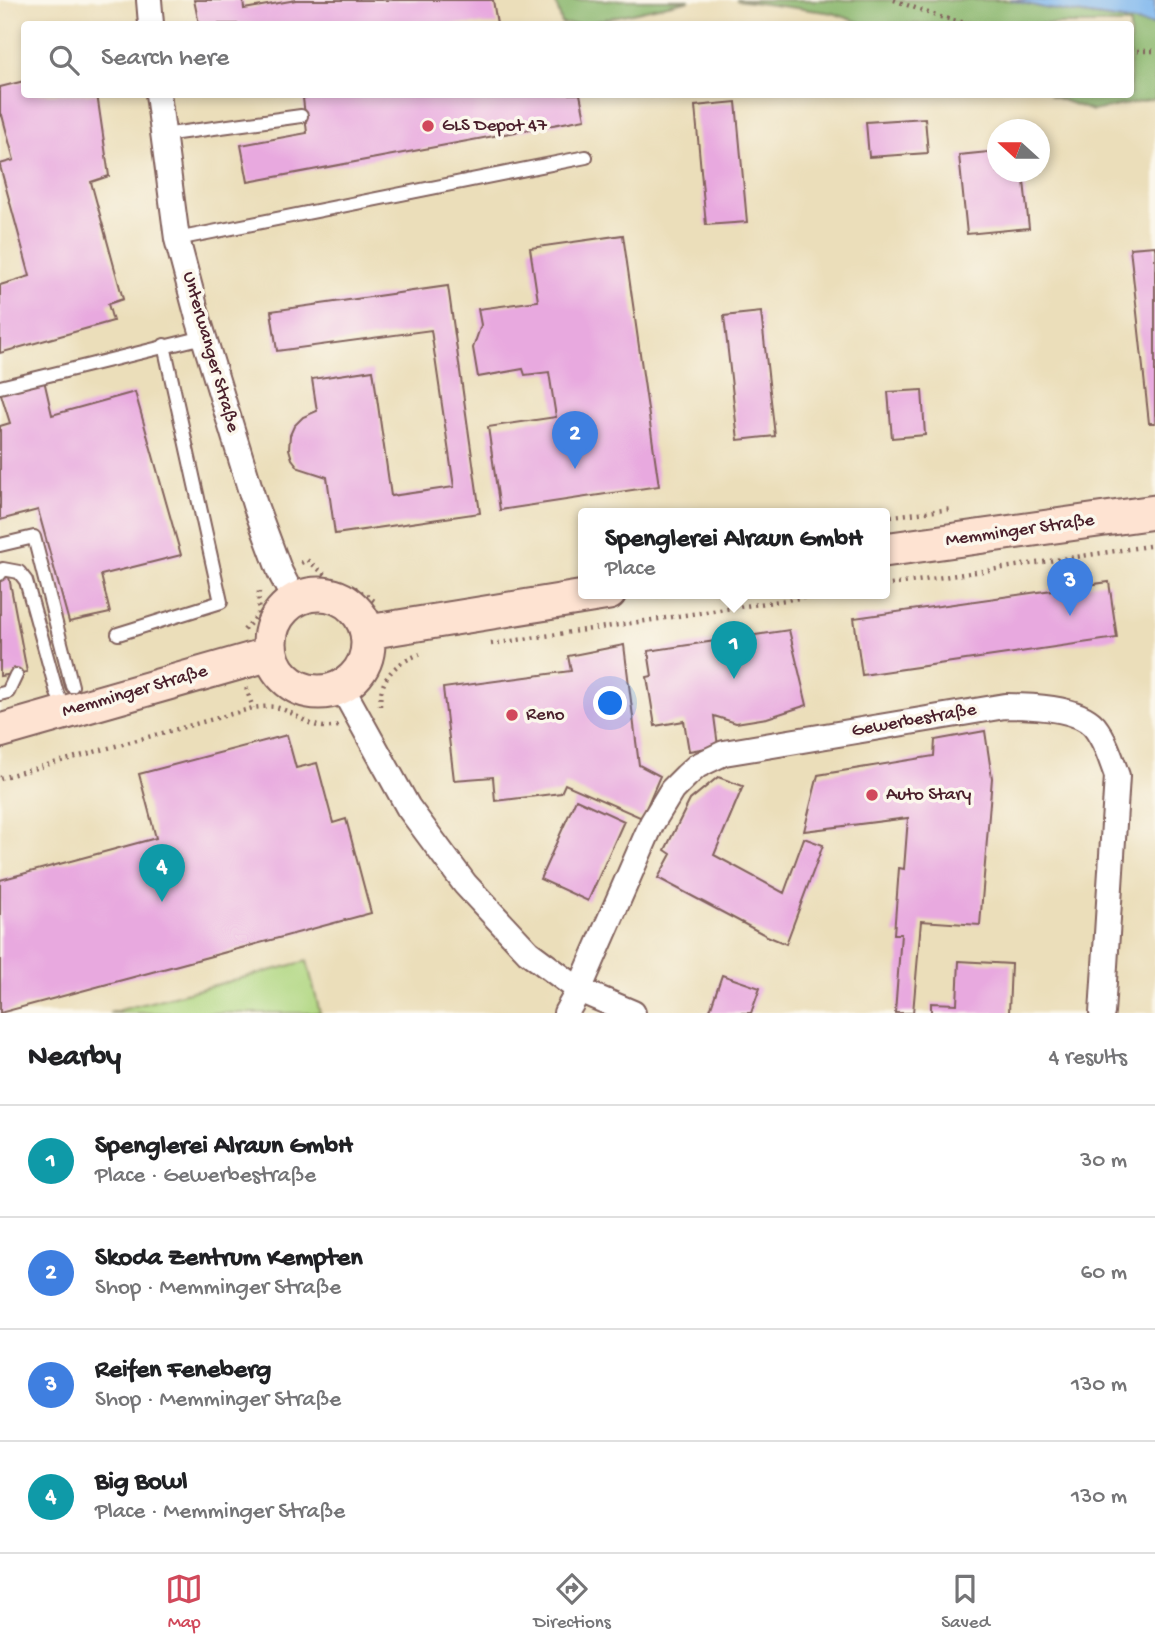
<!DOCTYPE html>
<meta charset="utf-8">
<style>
:root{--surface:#fff;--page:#f2f2f2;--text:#202124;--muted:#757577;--line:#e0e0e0;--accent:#d1495b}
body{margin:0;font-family:"Gochi Hand",sans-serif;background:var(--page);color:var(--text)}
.compass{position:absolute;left:987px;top:119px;width:63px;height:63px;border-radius:50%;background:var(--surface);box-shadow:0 4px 10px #0003;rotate:291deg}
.you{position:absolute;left:611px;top:704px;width:24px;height:24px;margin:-18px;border:5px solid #fff;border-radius:50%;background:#1a73e8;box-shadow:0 0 0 10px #1a73e833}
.badge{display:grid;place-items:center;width:46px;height:46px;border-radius:50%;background:var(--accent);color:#fff;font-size:23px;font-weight:700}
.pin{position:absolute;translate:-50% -58px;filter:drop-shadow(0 2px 4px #0008)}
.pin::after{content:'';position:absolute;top:37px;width:24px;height:21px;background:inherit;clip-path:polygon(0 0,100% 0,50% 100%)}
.popup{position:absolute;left:578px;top:508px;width:312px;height:91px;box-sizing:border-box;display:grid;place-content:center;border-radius:7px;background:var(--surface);filter:drop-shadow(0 2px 5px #0005);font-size:23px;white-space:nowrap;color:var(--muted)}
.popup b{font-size:26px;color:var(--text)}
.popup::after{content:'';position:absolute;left:50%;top:100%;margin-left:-14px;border:14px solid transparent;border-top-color:var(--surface)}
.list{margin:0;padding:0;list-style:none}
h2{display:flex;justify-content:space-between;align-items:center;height:91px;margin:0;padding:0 28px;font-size:30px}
h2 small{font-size:23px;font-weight:400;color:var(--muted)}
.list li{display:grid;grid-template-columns:46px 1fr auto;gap:21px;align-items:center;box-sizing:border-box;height:112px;padding:0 28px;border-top:2px solid var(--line)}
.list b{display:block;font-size:26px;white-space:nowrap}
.list p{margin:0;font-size:23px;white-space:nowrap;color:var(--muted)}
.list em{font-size:23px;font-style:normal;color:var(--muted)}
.icon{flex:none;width:38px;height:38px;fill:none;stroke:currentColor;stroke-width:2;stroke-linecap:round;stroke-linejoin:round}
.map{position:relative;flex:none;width:1155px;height:1013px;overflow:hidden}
.search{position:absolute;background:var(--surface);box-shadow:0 4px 10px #0003;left:21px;right:21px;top:21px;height:77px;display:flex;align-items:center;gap:18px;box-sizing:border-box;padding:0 24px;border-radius:7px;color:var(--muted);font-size:26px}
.sheet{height:539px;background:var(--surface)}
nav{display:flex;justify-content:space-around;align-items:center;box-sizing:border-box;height:98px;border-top:2px solid var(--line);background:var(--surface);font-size:19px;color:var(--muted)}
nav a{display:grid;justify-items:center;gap:4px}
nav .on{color:var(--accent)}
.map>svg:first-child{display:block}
</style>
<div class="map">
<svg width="1155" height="1013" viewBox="0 0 1155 1013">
<rect width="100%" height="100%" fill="#fbf7ec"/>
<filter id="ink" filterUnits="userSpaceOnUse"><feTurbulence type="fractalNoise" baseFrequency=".0143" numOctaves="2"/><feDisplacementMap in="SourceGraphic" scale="14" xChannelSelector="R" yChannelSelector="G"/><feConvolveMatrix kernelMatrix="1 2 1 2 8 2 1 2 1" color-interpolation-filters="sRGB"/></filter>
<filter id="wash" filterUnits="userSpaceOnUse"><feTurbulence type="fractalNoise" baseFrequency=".00686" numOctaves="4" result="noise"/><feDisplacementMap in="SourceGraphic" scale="28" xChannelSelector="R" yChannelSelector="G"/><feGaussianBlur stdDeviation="1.57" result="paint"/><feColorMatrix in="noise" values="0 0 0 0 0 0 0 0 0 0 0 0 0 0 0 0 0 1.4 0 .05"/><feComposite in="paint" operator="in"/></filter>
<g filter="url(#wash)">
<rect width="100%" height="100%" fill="#ebdeba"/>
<path fill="#b0d782" stroke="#7d7b56" stroke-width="2" d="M 307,961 L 320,1013 L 109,1013 Z"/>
<path fill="#8cb870" stroke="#6b6c4e" stroke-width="2" d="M 555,0 L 690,0 L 583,24 L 562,24 Z
M 736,0 L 1010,0 L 1044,8 L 1155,25 L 1155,99 L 1092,111 L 1049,95 L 1130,94 L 1130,24 L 864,24 L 833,13 Z"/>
<path fill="#7db6ee" stroke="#646a8c" stroke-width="2" d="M 1011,0 L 1155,0 L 1155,25 L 1044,8 Z"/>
<g id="blocks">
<path fill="#e8a9df" d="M 194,0 L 243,0 L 244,9 L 296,0 L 493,0 L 497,24 L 199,24 Z
M 24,81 L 24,94 L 97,94 L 109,176 L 91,182 L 123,299 L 108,304 L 113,321 L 0,353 L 0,285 L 30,276 L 0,166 L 0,164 L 14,160 L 2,115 L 0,116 L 0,87 Z
M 322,94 L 580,94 L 585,119 L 248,182 L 241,145 L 307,133 L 303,98 Z
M 736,102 L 747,222 L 706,225 L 695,106 Z
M 925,118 L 928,153 L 869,157 L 866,122 Z
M 998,151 L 998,172 L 1023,172 L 1029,228 L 967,234 L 959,155 Z
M 623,235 L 659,486 L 500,510 L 488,427 L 556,417 L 549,372 L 525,375 L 523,369 L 478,377 L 473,348 L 481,325 L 478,309 L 538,301 L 530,248 Z
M 1155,246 L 1155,423 L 1149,423 L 1130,248 Z
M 448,286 L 480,513 L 335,534 L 327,477 L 299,468 L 292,459 L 289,449 L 290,435 L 294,426 L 303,417 L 317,411 L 312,379 L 373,370 L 391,496 L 454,487 L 431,330 L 277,351 L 271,311 Z
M 761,312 L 775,436 L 738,440 L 724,316 Z
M 44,380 L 52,415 L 135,392 L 181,555 L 101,575 L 110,613 L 69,622 L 38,510 L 0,520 L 0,426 L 10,423 L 0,391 Z
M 922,390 L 925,435 L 892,438 L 888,392 Z
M 9,577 L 27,672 L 0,676 L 0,578 Z
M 1109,582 L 1117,638 L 862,675 L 854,618 Z
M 789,630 L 807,705 L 767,718 L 736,723 L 714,716 L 718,746 L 689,751 L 684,721 L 655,726 L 647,677 L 652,676 L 648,651 Z
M 624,645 L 639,765 L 660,776 L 642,818 L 565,784 L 561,793 L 495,801 L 493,777 L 454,780 L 443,688 L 571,671 L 568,656 Z
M 985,731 L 992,778 L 980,925 L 921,921 L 913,1013 L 895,1013 L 901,934 L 894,934 L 899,868 L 904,869 L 908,818 L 804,831 L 818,775 L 934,756 L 935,740 Z
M 287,735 L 296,768 L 317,763 L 333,823 L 346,819 L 371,913 L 0,1013 L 0,880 L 156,838 L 139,774 Z
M 718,777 L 743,786 L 714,855 L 784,893 L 804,838 L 823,845 L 786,944 L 767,936 L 658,878 L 671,854 L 665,850 L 690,800 Z
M 576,799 L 624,821 L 588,901 L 540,879 Z
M 959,961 L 1011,964 L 1009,1013 L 931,1013 L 931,1003 L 957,1004 Z
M 722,975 L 760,988 L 751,1013 L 709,1013 Z"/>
</g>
</g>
<g filter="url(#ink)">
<use href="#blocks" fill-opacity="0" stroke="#82625d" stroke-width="2"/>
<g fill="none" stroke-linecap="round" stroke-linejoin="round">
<g stroke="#82625d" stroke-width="16">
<path id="service" d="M 163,135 L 301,116
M 177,239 L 586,157
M 0,387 L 204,337
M 0,545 L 34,537 L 72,686
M 0,574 L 3,569 L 19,572 L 26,581 L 57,693 L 66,711
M 118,634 L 221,602 L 164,345
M 0,694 L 8,692 L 16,675"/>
</g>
<g stroke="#82625d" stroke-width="28">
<path id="minor" d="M 149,0 L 151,24
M 158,94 L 177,239 L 198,318 L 255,505 L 280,572 L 295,601
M 341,686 L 408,807 L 465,884 L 528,952 L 579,990 L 633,1013
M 566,1013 L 579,990 L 652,823 L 672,790 L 686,776 L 697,766 L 724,753 L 1005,706 C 1029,706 1077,707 1094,726 C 1105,740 1111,759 1117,776 L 1102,1013"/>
</g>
<g stroke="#82625d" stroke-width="37">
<path id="secondary" d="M 884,550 L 1155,512
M270 643a49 49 0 1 1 98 0a49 49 0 1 1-98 0Z
M 368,632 L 609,593
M 0,731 L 270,654"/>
</g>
<path stroke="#82625d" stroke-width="4.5" stroke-dasharray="2 5" stroke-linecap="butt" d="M 894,0 L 936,16 L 970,24
M 1130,51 L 1155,51
M 884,517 L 952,509
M 301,563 L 307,560 L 332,580 L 354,587 L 376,602
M 884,586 L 1155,545
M 244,630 L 258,615 L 259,589
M 491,644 L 833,593
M 246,688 L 253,708
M 380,706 C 380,677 394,664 420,654
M 0,778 L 253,708 C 260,707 268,706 275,707 C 300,713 310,732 338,726"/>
<use href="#service" stroke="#fff" stroke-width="12"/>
<use href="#minor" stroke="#fff" stroke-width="24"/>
<use href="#secondary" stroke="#fee3d2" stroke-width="33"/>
</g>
</g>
<g fill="#d1495b" stroke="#fbf7ec" stroke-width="2.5">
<circle cx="428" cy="126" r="7"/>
<circle cx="512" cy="715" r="7"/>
<circle cx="872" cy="795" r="7"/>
</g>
<g text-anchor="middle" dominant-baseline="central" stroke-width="7" stroke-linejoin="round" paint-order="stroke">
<g font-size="19" fill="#4a1f2b" stroke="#fbf7ec" text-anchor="start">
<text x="442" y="126">GLS Depot 47</text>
<text x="526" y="715">Reno</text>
<text x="886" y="795">Auto Stary</text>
</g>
<g font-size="19" fill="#4a1f2b" stroke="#fbf7ec">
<text transform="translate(210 352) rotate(74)">Unterwanger Straße</text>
<text transform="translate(1020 531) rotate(-8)">Memminger Straße</text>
<text transform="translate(135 692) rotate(-16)">Memminger Straße</text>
<text transform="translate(914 721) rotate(-10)">Gewerbestraße</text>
</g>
</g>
</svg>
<svg class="compass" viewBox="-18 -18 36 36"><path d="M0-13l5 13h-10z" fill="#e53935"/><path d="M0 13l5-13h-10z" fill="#757577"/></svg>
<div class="you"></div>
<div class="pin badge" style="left:734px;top:679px;background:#0f9aa8">1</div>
<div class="popup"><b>Spenglerei Alraun GmbH</b>Place</div>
<div class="pin badge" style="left:575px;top:469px;background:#3f7fe0">2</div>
<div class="pin badge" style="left:1070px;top:616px;background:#3f7fe0">3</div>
<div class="pin badge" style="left:162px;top:902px;background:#0f9aa8">4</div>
<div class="search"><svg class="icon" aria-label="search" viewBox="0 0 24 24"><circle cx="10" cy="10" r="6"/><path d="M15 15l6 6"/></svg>Search here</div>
</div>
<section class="sheet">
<h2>Nearby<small>4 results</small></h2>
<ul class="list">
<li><span class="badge" style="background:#0f9aa8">1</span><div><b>Spenglerei Alraun GmbH</b><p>Place · Gewerbestraße</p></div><em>30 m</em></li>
<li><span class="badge" style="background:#3f7fe0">2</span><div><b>Skoda Zentrum Kempten</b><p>Shop · Memminger Straße</p></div><em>60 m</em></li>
<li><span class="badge" style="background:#3f7fe0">3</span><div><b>Reifen Feneberg</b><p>Shop · Memminger Straße</p></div><em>130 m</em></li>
<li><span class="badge" style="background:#0f9aa8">4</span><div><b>Big Bowl</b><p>Place · Memminger Straße</p></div><em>130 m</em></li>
</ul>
</section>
<nav>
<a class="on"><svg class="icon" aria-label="map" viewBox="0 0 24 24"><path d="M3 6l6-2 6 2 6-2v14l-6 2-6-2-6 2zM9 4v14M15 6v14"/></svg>Map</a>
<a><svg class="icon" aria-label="directions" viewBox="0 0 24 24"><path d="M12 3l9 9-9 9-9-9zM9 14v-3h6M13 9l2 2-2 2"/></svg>Directions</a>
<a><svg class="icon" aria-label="saved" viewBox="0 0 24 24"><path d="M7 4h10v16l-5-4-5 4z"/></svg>Saved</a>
</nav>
